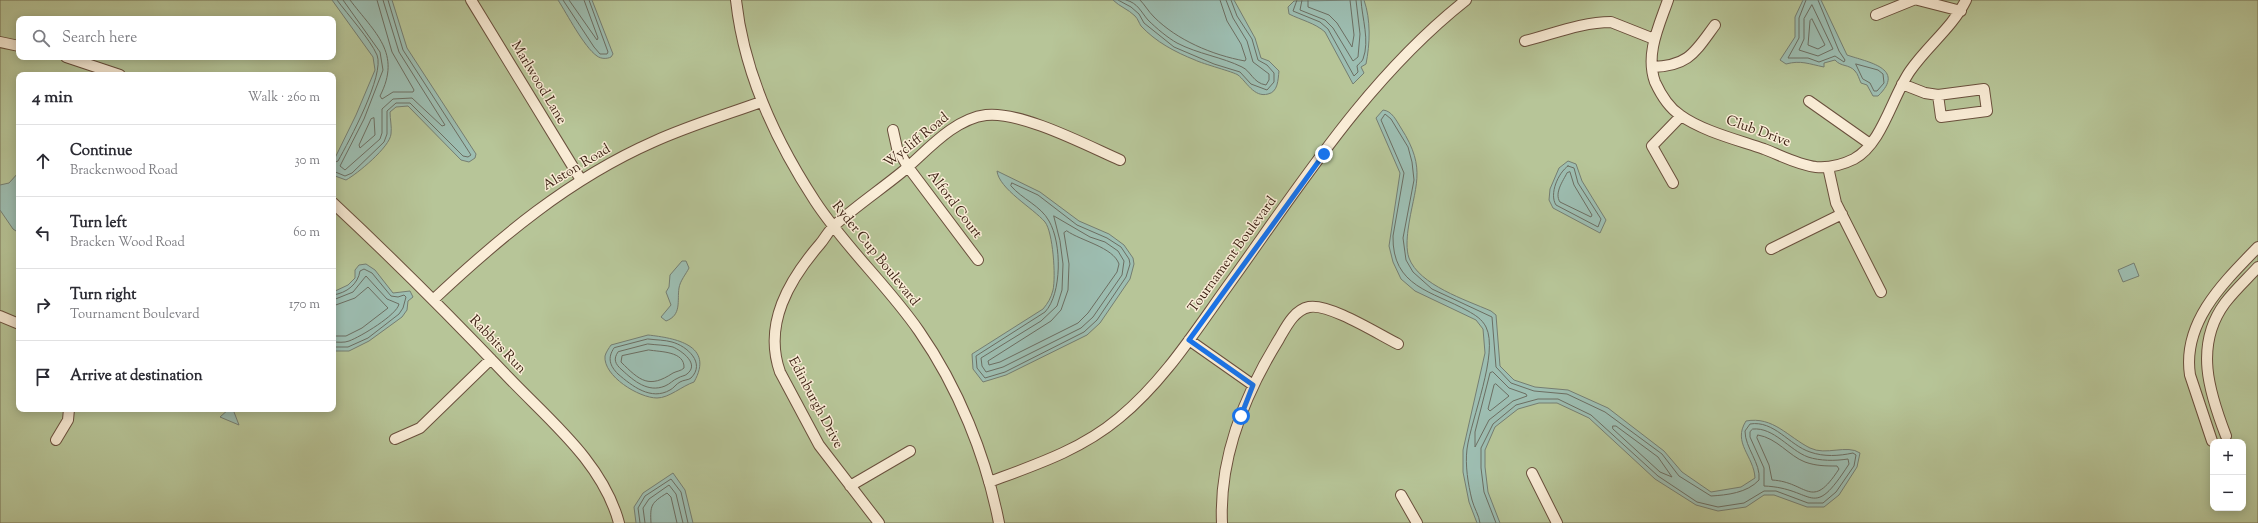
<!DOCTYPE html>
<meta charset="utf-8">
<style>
:root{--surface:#fff;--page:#f2f2f3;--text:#2b2b33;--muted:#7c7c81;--line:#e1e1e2}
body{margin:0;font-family:"Sorts Mill Goudy",serif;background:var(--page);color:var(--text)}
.controls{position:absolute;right:12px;bottom:12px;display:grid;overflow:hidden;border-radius:8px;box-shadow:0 2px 10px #0003}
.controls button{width:36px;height:36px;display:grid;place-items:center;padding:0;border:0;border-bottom:1px solid var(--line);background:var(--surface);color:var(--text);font:20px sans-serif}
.stop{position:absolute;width:12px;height:12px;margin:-9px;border:3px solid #1a73e8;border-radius:50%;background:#fff}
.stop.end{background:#1a73e8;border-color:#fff;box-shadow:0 1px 4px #0008}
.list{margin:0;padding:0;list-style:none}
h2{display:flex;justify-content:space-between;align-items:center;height:52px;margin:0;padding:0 16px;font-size:17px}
h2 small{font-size:13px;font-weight:400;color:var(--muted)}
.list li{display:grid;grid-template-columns:26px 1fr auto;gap:12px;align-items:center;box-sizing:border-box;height:72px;padding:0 16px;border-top:1px solid var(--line)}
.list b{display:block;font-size:15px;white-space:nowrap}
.list p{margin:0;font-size:13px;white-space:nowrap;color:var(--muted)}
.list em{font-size:13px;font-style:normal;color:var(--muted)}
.icon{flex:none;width:22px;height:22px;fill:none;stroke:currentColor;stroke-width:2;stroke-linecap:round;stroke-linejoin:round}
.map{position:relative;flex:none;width:2258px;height:523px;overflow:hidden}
.search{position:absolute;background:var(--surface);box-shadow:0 2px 10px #0003;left:16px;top:16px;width:320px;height:44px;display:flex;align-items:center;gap:10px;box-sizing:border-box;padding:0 14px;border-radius:8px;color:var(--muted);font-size:15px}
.panel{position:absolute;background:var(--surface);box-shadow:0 2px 10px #0003;left:16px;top:72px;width:320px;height:340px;border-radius:8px}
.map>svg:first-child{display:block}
</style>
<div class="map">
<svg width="2258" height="523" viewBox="0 0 2258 523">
<rect width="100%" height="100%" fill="#f8e3c2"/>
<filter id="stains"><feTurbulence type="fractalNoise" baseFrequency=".005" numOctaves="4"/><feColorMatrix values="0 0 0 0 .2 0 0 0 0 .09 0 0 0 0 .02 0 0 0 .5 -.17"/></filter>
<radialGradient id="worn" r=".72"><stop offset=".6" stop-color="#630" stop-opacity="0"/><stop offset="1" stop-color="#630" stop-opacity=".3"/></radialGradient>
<path fill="#b7c598" stroke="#787254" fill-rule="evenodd" d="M 0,0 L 2258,0 L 2258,523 L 0,523 ZM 19,19 L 333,19 L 333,57 L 19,57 ZM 19,75 L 333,75 L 333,409 L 19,409 ZM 2213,442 L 2243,442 L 2243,508 L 2213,508 Z"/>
<path fill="#9dbeb2" stroke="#757e72" d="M 332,0 L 392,0 L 407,48 L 476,154 L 475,158 L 469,162 L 461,160 L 408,106 L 396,107 L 390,112 C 390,119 392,127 391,134 C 390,147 357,174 346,180 L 335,176 L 333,162 L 356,115 L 375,70 L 373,57 Z
M 558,0 L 592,0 L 613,54 L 611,57 C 607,59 601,59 597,56 C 584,47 567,14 558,0 Z
M 1113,0 L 1234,0 L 1255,38 L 1261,58 L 1269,61 L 1279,71 C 1278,80 1278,92 1268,94 C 1254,98 1246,81 1238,75 C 1234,72 1203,64 1195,60 C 1175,52 1156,42 1141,26 C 1139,23 1138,19 1135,16 C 1128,9 1120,7 1113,0 Z
M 1364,0 C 1371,20 1370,44 1366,64 L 1361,67 L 1364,73 L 1353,84 L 1325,32 C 1315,23 1301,20 1289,14 L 1288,7 L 1294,1 Z
M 1803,0 L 1821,0 L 1847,55 C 1867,62 1907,68 1878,96 L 1873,96 L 1867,85 L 1861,83 C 1859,79 1858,74 1855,71 C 1849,64 1841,67 1835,60 L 1824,63 L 1824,67 C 1809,64 1801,60 1786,64 L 1780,60 L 1795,37 L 1795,17 Z
M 1383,110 C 1392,111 1396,120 1401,128 C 1428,170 1414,186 1408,230 C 1407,239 1406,249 1409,258 C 1419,285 1466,300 1491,311 L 1496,315 L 1500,366 L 1514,380 L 1535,387 L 1568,390 L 1608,408 L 1664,451 L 1682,472 L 1711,492 L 1741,487 L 1755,478 C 1754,456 1732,443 1746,421 C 1773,416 1788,437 1810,448 C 1826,456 1847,444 1860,453 L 1857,467 L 1839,495 L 1824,507 L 1807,507 L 1774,495 L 1764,495 L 1746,507 L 1718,511 L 1696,505 L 1655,479 L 1589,418 L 1557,403 L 1539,403 L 1518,409 L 1495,427 L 1485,450 L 1485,467 L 1488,492 L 1500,523 L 1477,523 L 1469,502 L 1463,472 L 1463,450 L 1485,353 L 1483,329 L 1476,320 L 1415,291 L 1401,279 L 1393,262 L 1389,246 L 1400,173 L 1376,118 Z
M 1568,161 L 1576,164 L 1582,181 L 1606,220 L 1600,233 L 1553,208 L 1549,200 L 1550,189 L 1559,168 Z
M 997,171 L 1040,192 L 1079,221 L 1109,234 L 1124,245 L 1133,258 L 1134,264 L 1130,279 L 1100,323 L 1087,335 L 1006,375 L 983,382 L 973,369 L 972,354 L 1043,309 C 1048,303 1051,298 1053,290 C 1056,277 1053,232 1045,222 C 1033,208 999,189 997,171 Z
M 19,172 L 19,233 L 13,229 L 0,210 L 0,185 L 9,183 Z
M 682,261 L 686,261 L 689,268 C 686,274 680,281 679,288 C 677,301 682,315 666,321 L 661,317 L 671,305 L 666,292 L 669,287 L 670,275 Z
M 2134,263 L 2139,276 L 2123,282 L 2118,270 Z
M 366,264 L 375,270 L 393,293 L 410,291 L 413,297 L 408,301 L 407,310 L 402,317 L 369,341 L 349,351 L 333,351 L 333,292 L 348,285 L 355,278 L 355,270 L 359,265 Z
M 648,335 C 675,338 715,345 694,382 C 682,386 669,398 657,398 C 639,398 603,376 605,356 C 606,352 609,348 611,345 Z
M 229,409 L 236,409 L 234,412 L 239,425 L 220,417 Z
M 673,473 L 685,490 L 693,523 L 636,523 L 634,507 L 643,493 Z"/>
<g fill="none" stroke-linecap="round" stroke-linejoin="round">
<path stroke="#6c6e62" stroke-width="1" d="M 343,0 L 380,52 L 383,70 L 364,119 L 340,166 L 345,170 L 380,139 L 382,133 L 382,109 L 393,99 L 412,98 L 442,126 L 445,125 L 399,52 L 383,0
M 350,0 C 375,33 402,53 380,96 L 382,99 L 393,92 L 413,92 L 414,90 L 392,52 L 377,0
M 563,0 L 594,47 L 600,54 L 607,54 L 608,52 L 589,0
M 569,0 L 597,40 L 598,38 L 584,0
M 1118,0 L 1131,7 L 1139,14 L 1144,23 L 1174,47 L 1214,64 L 1240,72 L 1251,84 L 1267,90 L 1274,82 L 1274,73 L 1267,65 L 1258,60 L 1252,39 L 1237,16 L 1231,0
M 1126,0 C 1138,3 1141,12 1148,20 C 1156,28 1168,38 1177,43 C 1198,54 1222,57 1242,67 C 1251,71 1253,83 1266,85 L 1269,80 L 1269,74 L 1253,62 L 1247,41 L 1233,18 L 1226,0
M 1140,0 C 1145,5 1148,11 1154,17 C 1177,40 1212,55 1245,61 L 1246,59 L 1241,44 L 1227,21 L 1220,0
M 1297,0 L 1293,11 L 1320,22 L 1328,29 L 1354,76 L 1358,72 L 1357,66 C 1359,63 1362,62 1363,59 C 1370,41 1362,18 1361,0
M 1302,0 L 1300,10 L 1325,20 L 1333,28 L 1353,61 L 1358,57 L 1360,34 L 1356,0
M 1308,0 L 1308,7 L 1329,15 L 1337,23 L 1352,47 L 1354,35 L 1350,0
M 1806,0 L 1799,18 L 1799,38 L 1788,58 L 1808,58 L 1819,62 L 1835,56 L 1844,62 L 1845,60 L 1839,51 L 1818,0
M 1812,5 L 1833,49 L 1818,56 L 1799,50 L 1804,39 L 1804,19 Z
M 1812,19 L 1825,45 L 1818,49 L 1808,45 L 1810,21 Z
M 1856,64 L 1878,70 L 1883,74 L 1884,83 L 1877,91 L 1874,91 L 1870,83 L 1863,79 Z
M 374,118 L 375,135 L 360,148 L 359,145 L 371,119 Z
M 333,163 L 338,161 C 349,141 385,75 377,55 C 370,39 348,15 337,0
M 1568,166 L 1574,168 L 1578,183 L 1601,219 L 1598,227 L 1556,205 C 1549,194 1558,173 1568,166 Z
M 333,171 L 345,176 L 352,173 L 384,142 L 387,134 L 387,111 L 396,103 L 410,103 L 463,156 L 468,157 L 471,155 L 403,50 L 388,0
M 1570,172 L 1574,185 L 1592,215 L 1591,217 L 1560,202 C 1554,193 1563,181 1567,173 Z
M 1012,183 L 1038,195 L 1077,225 L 1107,238 L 1121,247 L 1129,259 L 1130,264 L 1126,277 L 1097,320 L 1084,332 L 1005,372 L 985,378 L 977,368 L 976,356 L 1045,312 C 1062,294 1062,243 1049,221 C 1041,206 1022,199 1011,186 Z
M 1054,216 L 1090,237 L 1105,242 L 1118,251 L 1124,261 L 1122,275 L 1093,317 L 1081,328 L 1003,367 L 986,372 L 982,366 L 981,358 L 1041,321 L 1057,306 L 1062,290 L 1063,264 L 1060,241 Z
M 1067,231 C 1081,241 1113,247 1119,264 L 1117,272 L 1088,313 L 1078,323 L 1000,362 L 989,365 L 988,361 L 1051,321 L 1061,310 L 1068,290 L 1069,264 L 1064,233 Z
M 333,295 C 347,293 358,284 360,271 L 364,269 L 372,273 L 391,296 L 398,297 L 404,295 L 406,297 L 403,308 L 399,314 L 368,338 L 348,347 L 333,347
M 333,300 L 353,292 L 366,276 L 387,299 L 399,304 C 397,315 360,337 349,341 C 344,343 338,342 333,342
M 333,306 L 355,298 L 368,287 L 388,308 L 362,328 L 346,336 L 333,336
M 648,339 C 656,340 665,340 672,342 C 687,346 706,363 691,378 C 689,380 683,380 680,382 C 676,384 674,388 670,390 C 651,401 632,386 618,374 C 610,366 607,358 614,348 Z
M 648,344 C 656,345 666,345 673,347 C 682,351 700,364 687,374 C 685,376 681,376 678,378 C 673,380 670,384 665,386 C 648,393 634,381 622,370 C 615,364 613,359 618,352 Z
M 649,350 C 660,352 685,351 684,368 C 681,371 677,371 673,373 C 649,389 640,381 621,362 L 622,356 Z
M 1493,372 L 1509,388 L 1526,394 L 1527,396 L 1513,401 L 1489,420 L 1475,447 L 1475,432 L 1490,373 Z
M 1496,384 L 1509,396 L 1490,411 L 1488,409 L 1494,385 Z
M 1613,426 L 1616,426 L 1658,457 L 1672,477 L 1660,472 L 1613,429 Z
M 1753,429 C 1774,427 1789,450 1808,457 C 1820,461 1835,461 1848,459 L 1849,464 C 1811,523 1816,488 1764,486 L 1764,468 L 1750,437 L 1750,432 Z
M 1758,435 C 1777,438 1789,456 1805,462 C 1816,466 1826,466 1837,466 L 1839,469 C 1811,512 1808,482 1772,480 L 1769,465 L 1757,438 Z
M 640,523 L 638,508 L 645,496 L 671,479 L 681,492 L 688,523
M 645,523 L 643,508 L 649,499 L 669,485 L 676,494 L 683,523
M 651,523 C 650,505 651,503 667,493 L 671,497 L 677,523
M 1480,523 C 1479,515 1474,508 1472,500 C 1468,484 1465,465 1467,449 C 1471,419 1499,353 1486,327 C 1482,319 1475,315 1468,311 C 1432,291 1392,287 1393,236 L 1404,173 L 1381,120 L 1385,114 L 1391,119 L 1408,147 L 1412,162 L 1414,180 L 1403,238 L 1406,260 L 1413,272 L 1432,289 L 1492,317 L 1496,367 L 1511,383 L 1534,391 L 1567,394 L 1605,412 L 1662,454 L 1679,476 L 1711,496 C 1727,495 1747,493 1759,480 C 1761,463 1745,448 1745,431 L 1750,424 C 1774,420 1789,445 1810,452 C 1824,457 1839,456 1853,453 L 1856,455 L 1854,466 L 1836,492 L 1823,503 L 1808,503 L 1776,491 L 1764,491 L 1744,503 L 1718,507 L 1697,502 L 1658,476 L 1591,415 L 1558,399 L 1538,399 L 1516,405 L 1493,424 L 1481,448 L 1481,468 L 1484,492 L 1496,523"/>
<g stroke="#6a503d" stroke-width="12">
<path id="minor" d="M 471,0 L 581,180
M 736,0 C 744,73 775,140 815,201 C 845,247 888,286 919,331 C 958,387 986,456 999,523
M 1668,0 C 1659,26 1645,54 1655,82 C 1661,95 1668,107 1680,115 C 1702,131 1738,140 1764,149 C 1780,155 1798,165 1816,167 C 1829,168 1842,165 1854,159 C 1882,144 1892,97 1910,71 C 1928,45 1952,28 1966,0
M 1918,0 L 1961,11
M 1876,15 L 1913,0
M 1525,41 C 1553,34 1582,22 1611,22 L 1654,39
M 0,42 L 19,46
M 66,57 L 120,75
M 1652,67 C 1689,66 1695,52 1715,25
M 1902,84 L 1925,93 L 1938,95 L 1941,117 L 1987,111 L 1984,89 L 1938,95
M 1809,101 L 1870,144
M 893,130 L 897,148 L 908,167 L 978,260
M 1828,167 L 1836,203 L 1881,292
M 1673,183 L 1652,146 L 1681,116
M 333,203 C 393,259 452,318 509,378 C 550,421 603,463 619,523
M 1771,249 L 1842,214
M 433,300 C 499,238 569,179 653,142 C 688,126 725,115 761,102
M 0,316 L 19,324
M 1189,340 L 1253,385
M 2226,436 C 2209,392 2194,345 2225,303 C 2235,290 2247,279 2258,267
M 395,439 L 420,428 L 491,359
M 56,440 L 68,420 L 69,409
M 2212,441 L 2190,375 C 2182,322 2224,282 2258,247
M 1532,473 L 1557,523
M 989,482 C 1035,465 1081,450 1119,418 C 1163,382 1194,333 1227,287 C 1299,187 1367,78 1466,0
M 850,486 L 910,451
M 1401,495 L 1417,523
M 879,523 L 819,445 L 780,372 C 763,324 789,280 820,244 C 825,238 829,230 835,225 C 856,206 880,190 902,172 C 926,152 953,119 986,115 C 1021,111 1086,145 1120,160
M 1222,523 C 1219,458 1245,394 1279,339 C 1286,327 1294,310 1309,307 C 1329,303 1378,334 1398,344"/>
</g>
<use href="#minor" stroke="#faedd7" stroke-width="10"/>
</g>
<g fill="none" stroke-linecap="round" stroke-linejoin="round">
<path stroke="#1a73e8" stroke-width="5" d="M 1241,416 L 1253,385 L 1189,340 L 1324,154"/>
</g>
<g text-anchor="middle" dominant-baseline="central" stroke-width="3" stroke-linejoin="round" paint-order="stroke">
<g font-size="14" fill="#3a1f11" stroke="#faedd7">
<text transform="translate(538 83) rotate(59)">Marlwood Lane</text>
<text transform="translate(1758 132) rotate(20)">Club Drive</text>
<text transform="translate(917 141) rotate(-39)">Wycliff Road</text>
<text transform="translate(577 168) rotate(-31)">Alston Road</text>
<text transform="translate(954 205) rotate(53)">Alford Court</text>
<text transform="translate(875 254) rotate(51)">Ryder Cup Boulevard</text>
<text transform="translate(1233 255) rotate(-54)">Tournament Boulevard</text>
<text transform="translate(497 345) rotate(46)">Rabbits Run</text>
<text transform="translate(815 403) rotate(62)">Edinburgh Drive</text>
</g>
</g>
<rect width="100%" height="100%" filter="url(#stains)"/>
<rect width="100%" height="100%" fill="url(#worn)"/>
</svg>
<div class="controls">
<button>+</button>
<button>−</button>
</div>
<div class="stop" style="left:1241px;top:416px"></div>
<div class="stop end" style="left:1324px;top:154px"></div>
<div class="search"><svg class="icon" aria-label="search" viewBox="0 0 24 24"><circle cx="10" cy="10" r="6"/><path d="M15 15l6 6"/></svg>Search here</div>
<section class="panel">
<h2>4 min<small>Walk · 260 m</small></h2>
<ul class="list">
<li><svg class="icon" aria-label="ahead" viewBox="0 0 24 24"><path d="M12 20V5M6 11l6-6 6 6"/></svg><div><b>Continue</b><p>Brackenwood Road</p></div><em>30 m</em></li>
<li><svg class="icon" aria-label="left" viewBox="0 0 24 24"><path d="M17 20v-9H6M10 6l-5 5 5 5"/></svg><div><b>Turn left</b><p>Bracken Wood Road</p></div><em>60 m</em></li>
<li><svg class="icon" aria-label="right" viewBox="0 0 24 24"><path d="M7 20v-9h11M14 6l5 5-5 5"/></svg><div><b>Turn right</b><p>Tournament Boulevard</p></div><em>170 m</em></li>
<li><svg class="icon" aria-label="arrive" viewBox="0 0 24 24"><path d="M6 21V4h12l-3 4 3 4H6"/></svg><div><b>Arrive at destination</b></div></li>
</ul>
</section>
</div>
